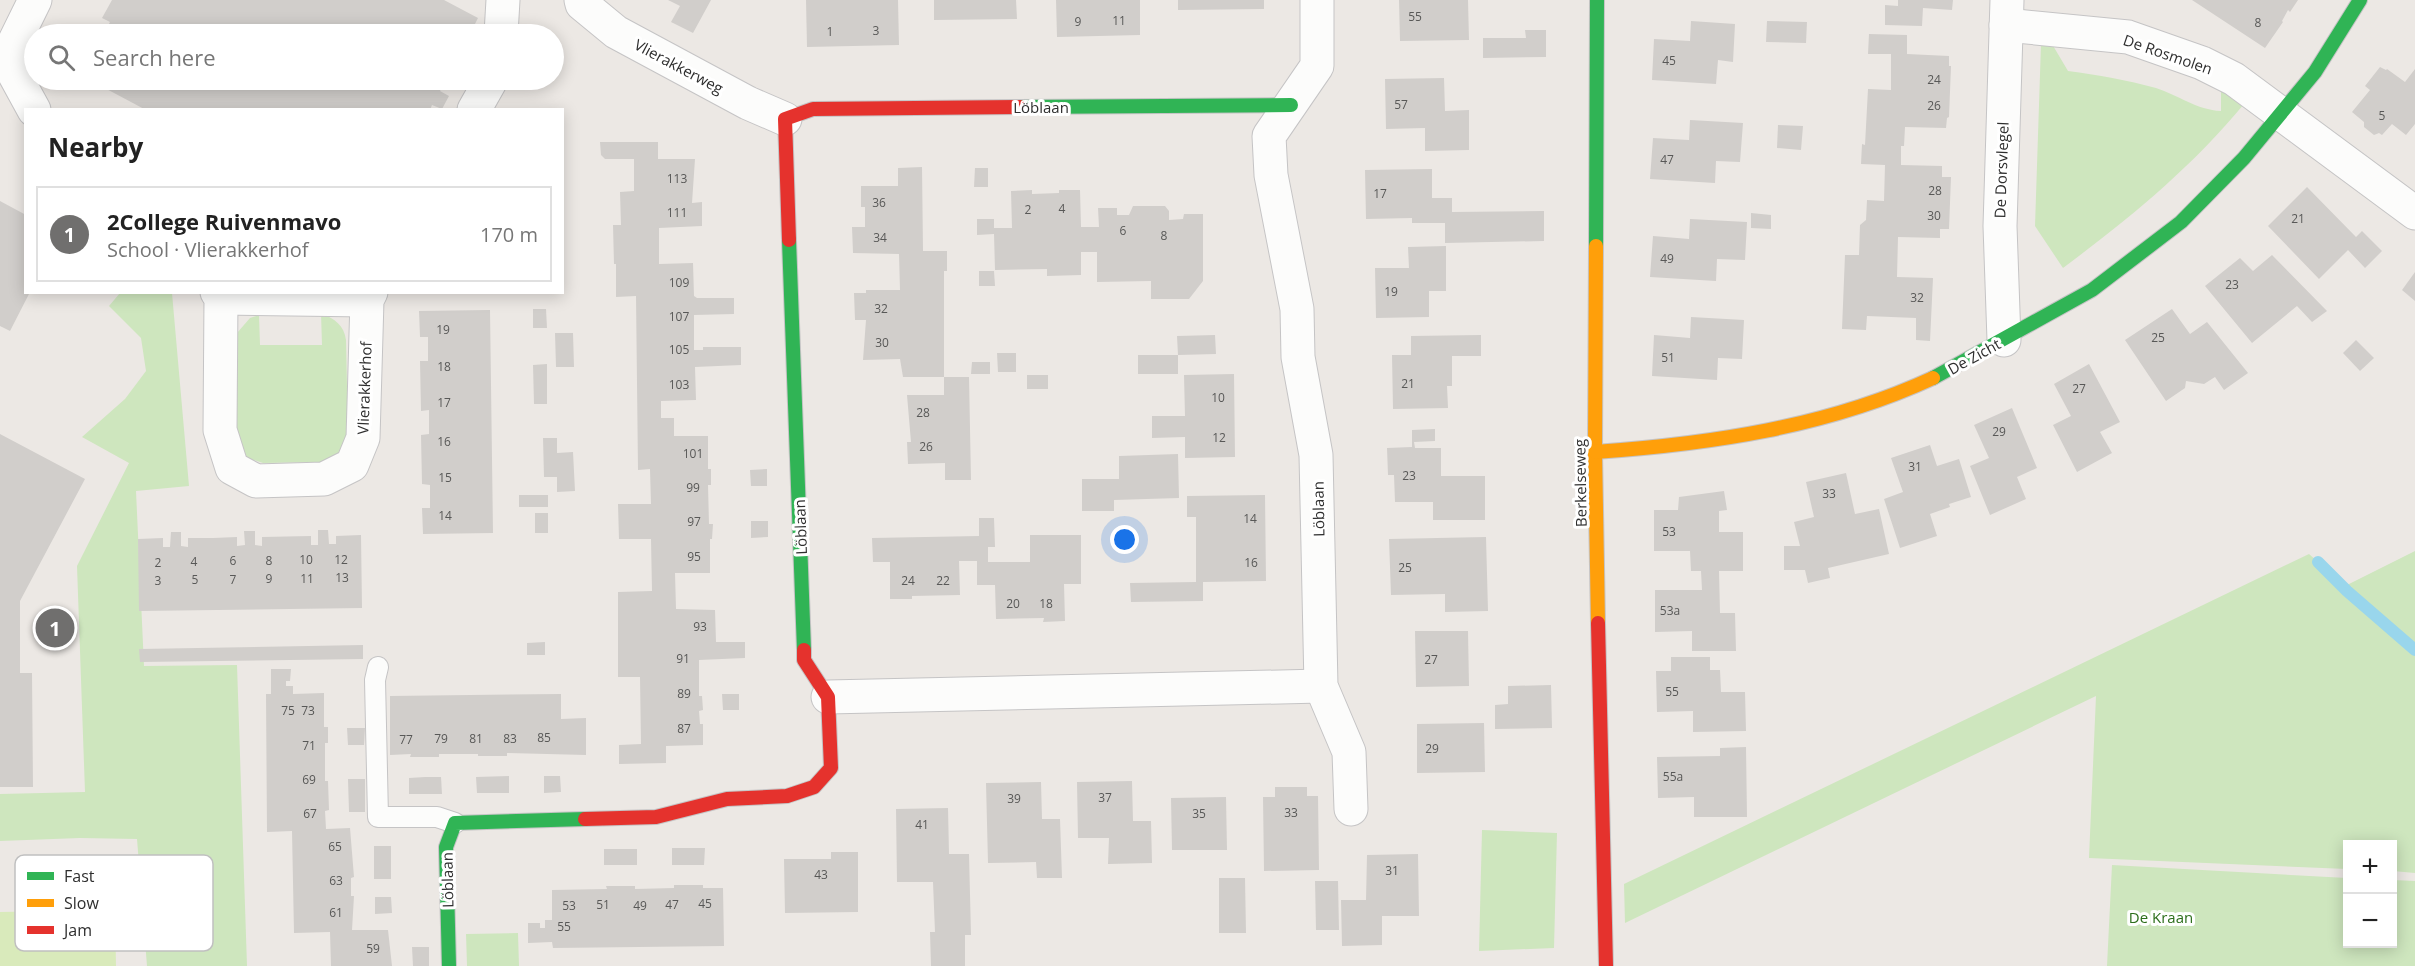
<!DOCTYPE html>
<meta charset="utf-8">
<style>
:root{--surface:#fff;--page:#f2f2f2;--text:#222;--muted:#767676;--line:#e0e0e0;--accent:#706f6e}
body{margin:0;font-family:"Open Sans",sans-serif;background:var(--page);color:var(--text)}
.controls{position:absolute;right:18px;bottom:18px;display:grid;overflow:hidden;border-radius:0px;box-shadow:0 3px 15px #0003}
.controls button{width:54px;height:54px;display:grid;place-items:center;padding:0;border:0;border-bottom:2px solid var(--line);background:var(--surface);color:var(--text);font:30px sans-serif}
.you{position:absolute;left:1125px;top:540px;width:21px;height:21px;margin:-15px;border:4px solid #fff;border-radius:50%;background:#1a73e8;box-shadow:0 0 0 9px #1a73e833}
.badge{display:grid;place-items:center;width:39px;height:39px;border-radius:50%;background:var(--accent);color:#fff;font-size:20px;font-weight:700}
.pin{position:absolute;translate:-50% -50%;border:3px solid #fff;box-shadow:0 2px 6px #0006}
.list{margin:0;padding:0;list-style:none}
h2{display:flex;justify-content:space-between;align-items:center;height:78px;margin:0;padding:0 24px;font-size:26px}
h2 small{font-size:20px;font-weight:400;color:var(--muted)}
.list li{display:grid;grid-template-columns:39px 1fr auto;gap:18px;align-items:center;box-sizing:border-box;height:96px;margin:0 12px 12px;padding:0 12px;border:2px solid var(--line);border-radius:0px}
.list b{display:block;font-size:22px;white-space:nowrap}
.list p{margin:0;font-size:20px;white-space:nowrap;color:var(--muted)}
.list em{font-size:20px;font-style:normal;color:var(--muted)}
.icon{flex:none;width:33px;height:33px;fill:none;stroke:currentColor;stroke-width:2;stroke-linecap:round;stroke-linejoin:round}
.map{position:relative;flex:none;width:2415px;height:966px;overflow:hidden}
.search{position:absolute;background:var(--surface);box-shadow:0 3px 15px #0003;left:24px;top:24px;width:540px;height:66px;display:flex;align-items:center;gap:15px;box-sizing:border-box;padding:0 21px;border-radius:33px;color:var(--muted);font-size:22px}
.panel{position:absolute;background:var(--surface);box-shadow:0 3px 15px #0003;left:24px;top:108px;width:540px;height:186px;border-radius:0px}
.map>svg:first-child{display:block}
</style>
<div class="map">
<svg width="2415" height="966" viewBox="0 0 2415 966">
<rect width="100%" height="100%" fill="#ece8e4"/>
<g fill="#cee6be">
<path d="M 2041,44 L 2052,44 L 2068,71 C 2098,75 2127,80 2156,88 C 2178,95 2197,110 2221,111 L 2221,92 L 2227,91 L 2244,104 C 2190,169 2131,217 2063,268 L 2035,226 Z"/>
<polygon points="120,293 172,293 189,486 136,491 144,666 237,665 247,966 147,966 137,839 80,838 0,841 0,794 85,792 77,566 129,463 82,437 125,399 146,371 141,338 109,306"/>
<path d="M 321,313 C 335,319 344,325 346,340 L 348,433 L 338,454 L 321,462 L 263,463 L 245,457 L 236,438 L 237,333 L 250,318 L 259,315 L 260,345 L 322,345 Z"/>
<polygon points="2415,551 2415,873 2393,871 2392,844 2348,844 2347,869 2089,858 2096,696 1625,923 1624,884 2309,554 2345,586"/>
<polygon points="1482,830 1557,833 1554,948 1479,951"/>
<polygon points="2112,865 2347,878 2348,944 2392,944 2393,880 2415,881 2415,966 2107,966"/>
<polygon points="518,933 519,966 467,966 466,934"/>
</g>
<polygon fill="#d9eabb" points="115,910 116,966 0,966 0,912"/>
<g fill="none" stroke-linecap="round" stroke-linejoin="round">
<polyline stroke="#99d6ec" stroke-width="12" points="2318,562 2347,591 2415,650"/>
</g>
<g fill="#d1cecb">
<polygon points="112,0 444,0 478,18 470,34 104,34 110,22 102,18"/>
<polygon points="668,0 711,0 693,33 671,22 680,6"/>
<polygon points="806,0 898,0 899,45 807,47"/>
<polygon points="934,0 1016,0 1017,19 934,20"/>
<polygon points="1056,0 1140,0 1140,35 1057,37"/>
<polygon points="1178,0 1264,0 1264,9 1178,10"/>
<polygon points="1399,0 1468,0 1469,40 1400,41"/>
<polygon points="1898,0 1953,0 1952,10 1923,8 1922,26 1885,25 1885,5 1898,6"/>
<polygon points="2192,0 2298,0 2290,12 2288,10 2282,21 2283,22 2265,48"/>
<polygon points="1691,21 1735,24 1733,62 1718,60 1716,84 1652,80 1654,39 1690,41"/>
<polygon points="1767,21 1807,22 1806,43 1766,42"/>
<polygon points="1525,30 1546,30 1546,57 1483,58 1483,38 1526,38"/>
<polygon points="1869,34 1907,35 1907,54 1949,56 1949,66 1951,66 1949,117 1947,118 1946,128 1905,127 1904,146 1901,146 1901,165 1942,166 1942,177 1951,177 1949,229 1940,229 1940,238 1898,237 1897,277 1933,278 1930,341 1916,340 1916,318 1867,316 1866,330 1842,329 1845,255 1859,255 1860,225 1866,220 1867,200 1884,201 1885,165 1861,164 1862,144 1865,145 1868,89 1891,90 1891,54 1868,54"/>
<polygon points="2380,67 2386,70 2387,69 2405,82 2415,69 2415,124 2406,135 2392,124 2382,135 2379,133 2374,135 2364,127 2364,122 2352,112 2370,90 2365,86"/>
<polygon points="1444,78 1445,111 1469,110 1469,150 1425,151 1425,128 1386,129 1385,79"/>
<polygon points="102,80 446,80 440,91 449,96 442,109 432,105 430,110 146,110 99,85"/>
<polygon points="1690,120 1743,123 1740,162 1716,161 1715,183 1650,179 1653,138 1689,140"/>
<polygon points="1778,125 1803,126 1801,150 1777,148"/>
<polygon points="600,142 658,142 658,159 695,159 692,203 702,202 702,226 659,228 659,264 693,263 694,296 697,298 734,298 734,314 694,315 694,350 703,350 703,347 741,347 741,365 695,367 696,400 661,401 661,418 674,418 674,436 708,436 708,469 711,469 711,485 708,485 709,524 713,524 712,539 710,539 710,573 675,573 676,609 715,610 716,642 745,642 745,658 699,660 699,696 702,696 703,710 699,711 700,724 703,724 703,745 666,746 666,763 619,764 619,745 641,744 640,677 618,677 618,592 652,591 651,539 619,539 618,504 651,504 650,469 638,470 636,296 616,297 616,264 614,264 613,225 621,225 620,192 634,191 634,159 605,159 601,155"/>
<polygon points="922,167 923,251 947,251 947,271 944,271 944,377 903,377 900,359 863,360 866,320 855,320 854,293 866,293 866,290 900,290 899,254 853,253 852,227 865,227 865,207 861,207 861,186 898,186 898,168"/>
<polygon points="975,168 988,168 988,187 974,187"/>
<polygon points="1432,169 1432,198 1452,198 1452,212 1544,211 1544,241 1445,243 1445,223 1412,223 1412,218 1366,219 1365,170"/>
<polygon points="2307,187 2356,237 2362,231 2382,251 2365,268 2348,250 2319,279 2268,226"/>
<polygon points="1032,190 1032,194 1059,193 1059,190 1080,190 1081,227 1099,227 1098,208 1117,208 1117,215 1129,215 1133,206 1165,206 1169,211 1169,220 1183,219 1184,214 1203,214 1203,281 1189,299 1151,299 1151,281 1097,282 1097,252 1081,252 1081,275 1047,276 1047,269 995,270 994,234 977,235 977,219 994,219 994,228 1012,228 1011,191"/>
<polygon points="0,201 26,215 26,292 30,292 10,331 0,326"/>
<polygon points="1751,213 1771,215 1771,229 1751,228"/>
<polygon points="1690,219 1747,222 1745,260 1717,259 1716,281 1650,277 1653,236 1689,239"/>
<polygon points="1446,246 1446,291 1429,291 1429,317 1376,318 1375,268 1409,268 1408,247"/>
<polygon points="2272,255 2327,311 2312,322 2297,306 2252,343 2205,286 2240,258 2253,271"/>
<polygon points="979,271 994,271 995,286 979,286"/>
<polygon points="2415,272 2415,301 2402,290"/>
<polygon points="533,309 546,309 547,328 533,328"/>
<polygon points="2172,309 2190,334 2207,322 2248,373 2224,390 2215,377 2204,384 2186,381 2185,388 2166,401 2125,340"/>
<polygon points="490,310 493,533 423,534 422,508 430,508 430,485 422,484 421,435 429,434 429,410 421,411 420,361 428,361 428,337 420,337 419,311"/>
<polygon points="1691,317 1744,320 1742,359 1718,358 1717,380 1652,376 1654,335 1690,338"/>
<polygon points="555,333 573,333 574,367 556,367"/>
<polygon points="1215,335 1216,354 1178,355 1178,374 1138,374 1138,355 1178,355 1177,336"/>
<polygon points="1481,335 1481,356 1452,356 1452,386 1447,386 1448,408 1393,409 1392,355 1411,355 1411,336"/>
<polygon points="2356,340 2374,358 2360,371 2343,353"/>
<polygon points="997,353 1016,353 1016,372 998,372"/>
<polygon points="972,362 990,362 990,374 971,374"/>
<polygon points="547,364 547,404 534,404 533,365"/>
<polygon points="2089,364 2120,422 2100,432 2112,453 2077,472 2053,425 2071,416 2054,384"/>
<polygon points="1234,374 1235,457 1185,458 1185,437 1152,438 1152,416 1185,416 1184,375"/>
<rect x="1027" y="375" width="21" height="14"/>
<polygon points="944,377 969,377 971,480 945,480 945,463 908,464 907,442 911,442 907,395 944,395"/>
<polygon points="2012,408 2037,468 2017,477 2026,499 1990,515 1970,466 1989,458 1974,425"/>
<polygon points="1435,429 1435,441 1414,442 1415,448 1441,448 1441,476 1485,476 1485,520 1433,520 1433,502 1395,502 1394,475 1388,475 1387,448 1412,447 1412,430"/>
<polygon points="0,434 85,479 20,601 20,673 32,673 33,787 0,787"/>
<polygon points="543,438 557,438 557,453 573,452 575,491 557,492 557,477 544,477"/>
<polygon points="1930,445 1937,466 1959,459 1971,497 1949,504 1950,507 1930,514 1937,536 1900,548 1884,499 1903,492 1891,458"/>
<polygon points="1178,454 1179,498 1114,500 1114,511 1082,511 1082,479 1119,479 1119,456"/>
<polygon points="767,469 767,486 751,486 750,470"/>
<polygon points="1846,473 1855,514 1879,509 1889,554 1828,568 1830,578 1808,583 1805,570 1784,570 1784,546 1800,546 1794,522 1814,517 1806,482"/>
<polygon points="1724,491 1727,510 1719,511 1719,532 1743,532 1743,571 1719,571 1720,613 1735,613 1736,651 1692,651 1692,631 1655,632 1655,590 1702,590 1701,571 1691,571 1690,551 1654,551 1654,510 1678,510 1679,497"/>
<rect x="519" y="495" width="29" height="12"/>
<polygon points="1265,495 1266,581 1203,582 1203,601 1131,602 1130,583 1196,582 1196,517 1187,517 1187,496"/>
<rect x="535" y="513" width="13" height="20"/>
<polygon points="979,518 994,518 995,547 988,547 988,562 1030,562 1030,535 1081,535 1081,584 1064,584 1065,621 1043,622 1044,618 996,619 995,585 977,585 977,561 959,561 960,595 912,596 912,599 890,599 890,562 873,562 872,538 979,536"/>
<polygon points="751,521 768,521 768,537 751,538"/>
<polygon points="318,530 328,530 329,544 336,544 336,536 361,535 362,608 139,611 138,539 163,538 163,547 170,547 171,532 181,532 181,546 188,547 188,538 213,538 237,537 237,546 245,545 244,531 255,531 255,545 262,546 262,537 311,536 311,545 318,545"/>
<polygon points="1486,537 1488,611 1445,612 1445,594 1391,595 1389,539"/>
<polygon points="1415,631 1468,631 1469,686 1416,687"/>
<polygon points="545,642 545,655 527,655 527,643"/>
<polygon points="363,645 363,659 140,662 139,649"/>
<polygon points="1671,657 1710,657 1710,670 1720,670 1721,692 1745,692 1746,731 1693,732 1693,711 1657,712 1656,671 1671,671"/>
<polygon points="271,669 291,669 290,681 286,681 286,686 293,686 293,694 324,693 324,727 328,727 328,743 325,743 325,781 328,781 329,810 325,811 326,829 350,828 354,877 351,878 351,896 354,896 352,930 388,930 392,966 331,966 330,932 294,933 292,831 267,832 266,694 271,694"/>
<polygon points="1551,685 1552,728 1495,729 1495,705 1508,704 1508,686"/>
<polygon points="561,694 561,719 586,718 586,755 507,753 507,756 478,756 478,754 439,754 439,757 410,757 411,754 390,755 390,696"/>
<polygon points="722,694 739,694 739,710 723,710"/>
<polygon points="1484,723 1485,772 1417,773 1417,724"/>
<polygon points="347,728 365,728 364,745 348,745"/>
<polygon points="1746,747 1747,817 1694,817 1694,797 1658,798 1657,757 1720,756 1720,748"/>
<polygon points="509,776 509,793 477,793 476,777"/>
<polygon points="544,776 560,776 561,792 544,793"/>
<polygon points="425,777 441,777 442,794 409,794 409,778"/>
<polygon points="348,779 365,779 365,812 349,812"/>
<polygon points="1132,781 1133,821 1151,821 1152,863 1108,864 1109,838 1078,838 1077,782"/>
<polygon points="1041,782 1042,819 1060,819 1062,878 1037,878 1036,862 988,863 986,783"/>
<polygon points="1275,787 1307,787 1307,796 1318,796 1319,870 1264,871 1263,797 1275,797"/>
<polygon points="1226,797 1227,850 1172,850 1171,798"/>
<polygon points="948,808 949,854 969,854 971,935 965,935 965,966 931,966 930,932 935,932 933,882 897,882 896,809"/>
<rect x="374" y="846" width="17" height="33"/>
<polygon points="672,848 705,848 704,865 672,865"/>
<rect x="604" y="849" width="33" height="16"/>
<polygon points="831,852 858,852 858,912 785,913 784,859 831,859"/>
<polygon points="1418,854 1419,916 1382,916 1382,945 1342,946 1341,900 1366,900 1367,855"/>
<polygon points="1219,878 1245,878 1246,933 1219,933"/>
<polygon points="1315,881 1338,881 1339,930 1316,930"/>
<polygon points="674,885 703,885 703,888 723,888 724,946 553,948 552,942 528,943 528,923 540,923 540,928 545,928 545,920 552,920 552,890 607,889 606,886 635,886 635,889 674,888"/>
<polygon points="375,897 391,897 392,913 375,914"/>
<polygon points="412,947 429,947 429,966 413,966"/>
</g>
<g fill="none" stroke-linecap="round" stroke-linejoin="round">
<defs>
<polyline id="lane" points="378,667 375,680 378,817 437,817 455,823"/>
<g id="street">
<polyline points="581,0 582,4 616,32 748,103 785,119"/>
<polyline points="1317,0 1317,66 1269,136 1271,175 1297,309 1298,357 1316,455 1321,686 1349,752 1351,809"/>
<polyline points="2006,25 2128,37 2202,63 2234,79 2415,213"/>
<polyline points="501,34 503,0"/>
<polyline points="34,110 6,59 35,0"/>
<polyline points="474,110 491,80"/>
<polyline points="217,292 221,298 220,430 232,468 256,481 324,479 352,465 363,438 367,300 371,292"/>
<polyline points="221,298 367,300"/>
<polyline points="2004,340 2000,226 2007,0"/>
<polyline points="828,697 1321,686"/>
</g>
<g id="fast">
<polyline points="1020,107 1291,105"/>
<polyline points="789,240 804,650"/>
<polyline points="1596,246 1597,0"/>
<polyline points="1933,378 2092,290 2181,222 2244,158 2315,72 2360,0"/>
<polyline points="449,966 446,847 455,823 585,819"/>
</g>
<g id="slow">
<polyline points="1596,246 1595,452 1598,623"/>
<path d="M 1595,452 C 1710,444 1827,427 1933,378"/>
</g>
<g id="jam">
<polyline points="789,240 785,119 813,109 1020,107"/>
<polyline points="1598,623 1606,966"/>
<polyline points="585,819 656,817 727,799 787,796 814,787 831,768 828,697 804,660 804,650"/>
</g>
</defs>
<use href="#lane" stroke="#c5c4c5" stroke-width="22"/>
<use href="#street" stroke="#c5c4c5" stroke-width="35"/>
<use href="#fast" stroke="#c5c4c5" stroke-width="16"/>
<use href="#slow" stroke="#c5c4c5" stroke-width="16"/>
<use href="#jam" stroke="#c5c4c5" stroke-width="16"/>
<use href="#lane" stroke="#fcfcfb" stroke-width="20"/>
<use href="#street" stroke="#fcfcfb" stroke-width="33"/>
<use href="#fast" stroke="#30b455" stroke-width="14"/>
<use href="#slow" stroke="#ff9f0a" stroke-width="14"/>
<use href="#jam" stroke="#e5322d" stroke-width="14"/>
</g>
<g text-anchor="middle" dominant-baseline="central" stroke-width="6" stroke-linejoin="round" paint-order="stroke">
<g font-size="12" fill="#585857">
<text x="1415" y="16">55</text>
<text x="1119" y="20">11</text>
<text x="1078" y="21">9</text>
<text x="2258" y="22">8</text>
<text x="876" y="30">3</text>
<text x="830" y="31">1</text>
<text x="1669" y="60">45</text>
<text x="1934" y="79">24</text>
<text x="1401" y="104">57</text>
<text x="1934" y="105">26</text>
<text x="2382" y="115">5</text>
<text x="1667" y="159">47</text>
<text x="677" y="178">113</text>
<text x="1935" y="190">28</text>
<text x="1380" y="193">17</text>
<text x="879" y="202">36</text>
<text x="1062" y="208">4</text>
<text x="1028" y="209">2</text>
<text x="677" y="212">111</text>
<text x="1934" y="215">30</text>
<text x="2298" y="218">21</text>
<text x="1123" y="230">6</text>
<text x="1164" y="235">8</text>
<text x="880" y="237">34</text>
<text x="1667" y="258">49</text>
<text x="679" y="282">109</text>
<text x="2232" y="284">23</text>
<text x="1391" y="291">19</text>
<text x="1917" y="297">32</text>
<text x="881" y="308">32</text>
<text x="679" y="316">107</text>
<text x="443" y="329">19</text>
<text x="2158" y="337">25</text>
<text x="882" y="342">30</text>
<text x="679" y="349">105</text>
<text x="1668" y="357">51</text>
<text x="444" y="366">18</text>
<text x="1408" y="383">21</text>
<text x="679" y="384">103</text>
<text x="2079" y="388">27</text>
<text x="1218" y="397">10</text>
<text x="444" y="402">17</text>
<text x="923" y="412">28</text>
<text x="1999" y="431">29</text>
<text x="1219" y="437">12</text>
<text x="444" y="441">16</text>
<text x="926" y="446">26</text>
<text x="693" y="453">101</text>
<text x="1915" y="466">31</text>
<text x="1409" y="475">23</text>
<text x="445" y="477">15</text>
<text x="693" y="487">99</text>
<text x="1829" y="493">33</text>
<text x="445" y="515">14</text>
<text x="1250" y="518">14</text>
<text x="694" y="521">97</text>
<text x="1669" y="531">53</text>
<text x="694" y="556">95</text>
<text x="306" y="559">10</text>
<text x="341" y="559">12</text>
<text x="233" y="560">6</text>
<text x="269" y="560">8</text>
<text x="194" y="561">4</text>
<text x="158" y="562">2</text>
<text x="1251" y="562">16</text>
<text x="1405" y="567">25</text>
<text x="342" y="577">13</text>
<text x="269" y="578">9</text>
<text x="307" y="578">11</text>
<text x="195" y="579">5</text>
<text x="233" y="579">7</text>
<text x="158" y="580">3</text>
<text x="908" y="580">24</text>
<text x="943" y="580">22</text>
<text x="1013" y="603">20</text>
<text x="1046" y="603">18</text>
<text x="1670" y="610">53a</text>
<text x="700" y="626">93</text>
<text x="683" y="658">91</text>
<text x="1431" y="659">27</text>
<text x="1672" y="691">55</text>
<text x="684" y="693">89</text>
<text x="288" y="710">75</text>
<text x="308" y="710">73</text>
<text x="684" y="728">87</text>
<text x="544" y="737">85</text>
<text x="441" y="738">79</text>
<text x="476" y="738">81</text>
<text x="510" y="738">83</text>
<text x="406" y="739">77</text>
<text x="309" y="745">71</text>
<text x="1432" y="748">29</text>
<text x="1673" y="776">55a</text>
<text x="309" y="779">69</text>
<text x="1105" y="797">37</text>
<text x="1014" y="798">39</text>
<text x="1291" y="812">33</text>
<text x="310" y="813">67</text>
<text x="1199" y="813">35</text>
<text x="922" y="824">41</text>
<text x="335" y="846">65</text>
<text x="1392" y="870">31</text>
<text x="821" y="874">43</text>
<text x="336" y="880">63</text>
<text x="705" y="903">45</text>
<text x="603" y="904">51</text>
<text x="672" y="904">47</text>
<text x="569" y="905">53</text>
<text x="640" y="905">49</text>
<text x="336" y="912">61</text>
<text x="564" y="926">55</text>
<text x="373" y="948">59</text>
</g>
<g font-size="15" fill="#2e2e2e" stroke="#fff">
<text transform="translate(2168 54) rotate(19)">De Rosmolen</text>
<text transform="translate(679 66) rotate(28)">Vlierakkerweg</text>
<text x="1041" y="107">Löblaan</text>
<text transform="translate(2001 170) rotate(-88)">De Dorsvlegel</text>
<text transform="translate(1974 356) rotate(-29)">De Zicht</text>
<text transform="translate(364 388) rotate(-88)">Vlierakkerhof</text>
<text transform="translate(1580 483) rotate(-91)">Berkelseweg</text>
<text transform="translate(1318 509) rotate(-91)">Löblaan</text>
<text transform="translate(800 527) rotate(-92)">Löblaan</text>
<text transform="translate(447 880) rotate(-91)">Löblaan</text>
</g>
<g font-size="15" fill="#2c6e1b" stroke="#fff">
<text x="2161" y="917">De Kraan</text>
</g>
</g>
<rect x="15" y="855" width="198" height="96" rx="9" fill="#fff" stroke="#c0c0c0" stroke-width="1.5"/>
<rect x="27" y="872" width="27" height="8" fill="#30b455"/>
<rect x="27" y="899" width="27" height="8" fill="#ff9f0a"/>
<rect x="27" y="926" width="27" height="8" fill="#e5322d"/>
<g font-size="16" fill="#2e2e2e">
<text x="64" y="882">Fast</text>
<text x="64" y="909">Slow</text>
<text x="64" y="936">Jam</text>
</g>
</svg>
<div class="controls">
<button>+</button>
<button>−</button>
</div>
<div class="you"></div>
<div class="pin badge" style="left:55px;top:628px">1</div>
<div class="search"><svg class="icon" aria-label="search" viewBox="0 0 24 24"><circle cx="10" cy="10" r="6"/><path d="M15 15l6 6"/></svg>Search here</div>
<section class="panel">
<h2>Nearby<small></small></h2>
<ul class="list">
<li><span class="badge">1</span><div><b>2College Ruivenmavo</b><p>School · Vlierakkerhof</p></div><em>170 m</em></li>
</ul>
</section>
</div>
